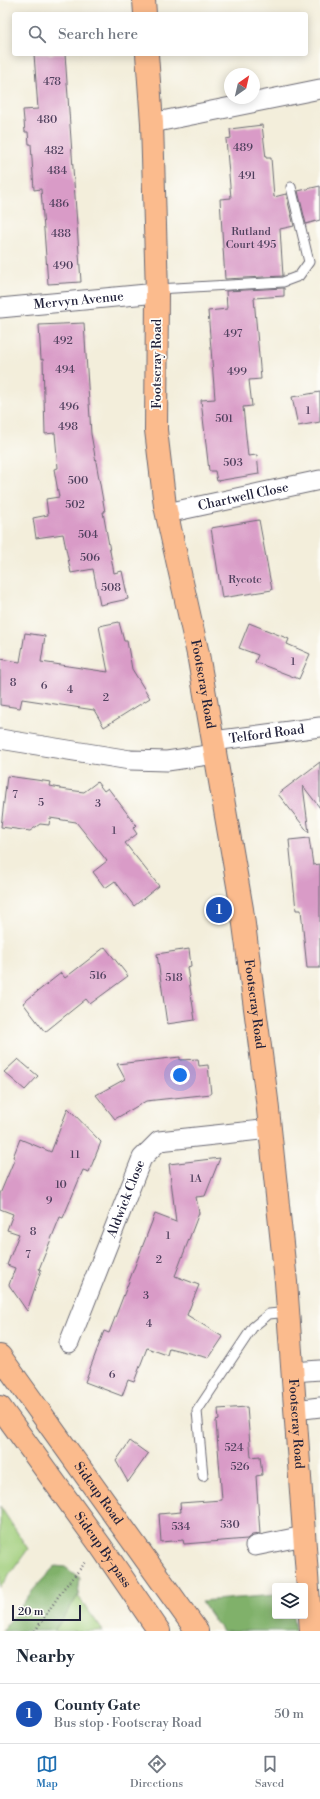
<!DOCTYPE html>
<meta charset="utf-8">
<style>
:root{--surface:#fff;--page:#f2f2f3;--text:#1f2937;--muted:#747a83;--line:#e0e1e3;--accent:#1f6fb2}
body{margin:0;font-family:"Libre Bodoni",serif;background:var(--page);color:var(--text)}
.controls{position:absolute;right:12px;bottom:12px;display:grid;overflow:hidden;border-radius:4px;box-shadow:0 2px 10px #0003}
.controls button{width:36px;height:36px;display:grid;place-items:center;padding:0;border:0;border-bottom:1px solid var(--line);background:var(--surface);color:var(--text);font:20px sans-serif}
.compass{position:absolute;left:224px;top:68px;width:36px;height:36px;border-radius:50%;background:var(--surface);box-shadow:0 2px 10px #0003;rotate:34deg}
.scale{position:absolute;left:12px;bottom:10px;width:69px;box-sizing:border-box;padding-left:4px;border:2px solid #22223b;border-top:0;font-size:11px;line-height:14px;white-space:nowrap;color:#22223b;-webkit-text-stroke:3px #fdfcf7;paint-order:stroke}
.you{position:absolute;left:180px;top:1075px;width:14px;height:14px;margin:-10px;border:3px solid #fff;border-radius:50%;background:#1a73e8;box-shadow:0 0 0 6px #1a73e833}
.badge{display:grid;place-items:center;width:26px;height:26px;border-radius:50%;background:var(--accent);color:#fff;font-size:13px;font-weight:700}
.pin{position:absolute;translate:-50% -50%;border:2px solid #fff;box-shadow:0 1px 4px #0006}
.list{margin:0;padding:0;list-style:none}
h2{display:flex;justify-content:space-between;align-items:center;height:52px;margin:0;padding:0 16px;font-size:17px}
h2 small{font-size:13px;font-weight:400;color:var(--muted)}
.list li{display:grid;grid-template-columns:26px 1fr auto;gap:12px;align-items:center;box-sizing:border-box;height:60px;padding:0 16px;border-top:1px solid var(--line)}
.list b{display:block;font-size:15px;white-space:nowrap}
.list p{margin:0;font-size:13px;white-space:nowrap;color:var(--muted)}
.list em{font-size:13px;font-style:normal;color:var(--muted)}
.icon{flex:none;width:22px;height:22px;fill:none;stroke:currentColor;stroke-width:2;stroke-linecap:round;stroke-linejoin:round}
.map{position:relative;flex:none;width:320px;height:1631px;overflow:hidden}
.search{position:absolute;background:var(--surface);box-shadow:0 2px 10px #0003;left:12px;right:12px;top:12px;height:44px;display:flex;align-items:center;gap:10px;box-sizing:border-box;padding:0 14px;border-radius:4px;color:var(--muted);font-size:15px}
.sheet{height:112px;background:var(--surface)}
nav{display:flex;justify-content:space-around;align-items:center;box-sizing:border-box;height:56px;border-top:1px solid var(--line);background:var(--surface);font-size:11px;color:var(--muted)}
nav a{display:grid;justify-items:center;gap:2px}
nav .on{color:var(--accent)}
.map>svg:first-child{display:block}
</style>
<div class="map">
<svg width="320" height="1631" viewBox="0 0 320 1631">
<rect width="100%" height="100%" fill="#fdfcf7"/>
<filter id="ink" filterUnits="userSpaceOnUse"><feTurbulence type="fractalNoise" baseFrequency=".025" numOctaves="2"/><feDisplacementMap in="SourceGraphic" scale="8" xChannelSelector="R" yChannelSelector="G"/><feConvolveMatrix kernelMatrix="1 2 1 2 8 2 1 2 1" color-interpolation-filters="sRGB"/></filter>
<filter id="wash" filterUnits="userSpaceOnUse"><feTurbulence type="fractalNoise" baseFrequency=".012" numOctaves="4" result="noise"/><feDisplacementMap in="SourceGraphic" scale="16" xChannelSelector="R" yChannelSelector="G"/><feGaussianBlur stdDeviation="0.9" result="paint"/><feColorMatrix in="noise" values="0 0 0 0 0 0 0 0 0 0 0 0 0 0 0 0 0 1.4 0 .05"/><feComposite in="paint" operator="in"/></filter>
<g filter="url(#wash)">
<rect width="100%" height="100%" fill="#f3eedb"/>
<g fill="#a0ce7b" stroke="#61785b">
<polygon points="0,1506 28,1549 0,1588"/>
<polygon points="78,1596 103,1631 54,1631"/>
</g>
<g fill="#80b16b" stroke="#516a53">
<polygon points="55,1566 65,1567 80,1578 78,1596 54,1631 2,1631 33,1590"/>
<polygon points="275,1595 275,1616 293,1616 295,1631 222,1631 201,1601"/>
</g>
<g id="blocks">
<g fill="#d99bc7">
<polygon points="34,54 65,54 81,282 48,284 41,189 34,190 31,144 29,144 28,132 25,132 23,110 38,109"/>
<polygon points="262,125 266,158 271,158 274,197 286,194 294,226 280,229 283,276 225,279 220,199 231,198 226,139 231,138 230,129"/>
<polygon points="320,186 320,220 306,224 298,191"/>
<polygon points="284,288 284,296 254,298 261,379 249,380 252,406 243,407 248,456 257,455 259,474 217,481 215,471 209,471 201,400 215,399 208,311 227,309 226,291"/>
<polygon points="84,323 91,434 105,512 103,512 114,573 122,571 128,599 100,605 93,569 71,573 63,534 36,538 33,518 48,515 46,499 59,497 54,469 58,468 55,433 45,434 43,359 41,360 39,325"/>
<polygon points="320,392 320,422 298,426 292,397"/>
<polygon points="259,520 272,590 222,598 211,528"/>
<polygon points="119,622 124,641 127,641 132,669 150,698 104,727 94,710 22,699 20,708 0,705 0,659 20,662 25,633 45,636 41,662 108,672 99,626"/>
<polygon points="249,623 289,639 287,644 310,654 299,679 255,662 258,655 239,648"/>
<polygon points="320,762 320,808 303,786 309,833 278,794"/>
<polygon points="7,776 51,782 50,786 60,788 60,789 84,792 97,782 104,791 108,788 136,825 133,828 137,834 125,843 159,886 134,906 115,881 105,888 93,872 107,861 76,822 50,818 49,825 40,824 30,831 1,827"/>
<polygon points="309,838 313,865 320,864 320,968 307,968 301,910 296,910 289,840"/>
<polygon points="105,947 128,976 90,1004 86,999 45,1032 23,1003 61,973 65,978"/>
<polygon points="189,949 191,966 187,967 195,1020 167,1024 157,954"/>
<polygon points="180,1057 180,1060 198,1059 199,1066 208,1065 211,1094 146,1101 115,1119 96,1095 125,1079 117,1064"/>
<polygon points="18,1059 38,1076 25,1090 4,1072"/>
<polygon points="68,1108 101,1142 89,1172 83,1170 63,1218 60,1217 39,1269 41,1270 27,1311 9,1285 15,1268 7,1265 19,1234 7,1230 13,1214 0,1209 0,1194 15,1158 13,1157 20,1139 51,1152"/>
<polygon points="220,1158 205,1196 196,1197 199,1213 175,1276 199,1285 187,1315 223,1337 209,1358 169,1348 167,1355 147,1348 134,1382 128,1380 122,1396 85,1382 104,1331 109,1333 155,1214 176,1222 169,1164"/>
<polygon points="247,1407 251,1457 260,1456 262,1475 256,1476 260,1534 252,1535 247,1539 184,1544 183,1540 161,1542 159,1514 181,1512 180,1503 222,1500 216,1421 219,1420 218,1409"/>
<polygon points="130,1441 148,1454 128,1482 116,1461"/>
</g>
</g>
</g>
<g filter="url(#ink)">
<use href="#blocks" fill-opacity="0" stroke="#6b6973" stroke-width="1"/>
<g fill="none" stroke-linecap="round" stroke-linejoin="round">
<defs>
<g id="service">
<polyline points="157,289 283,282 299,276 309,262 291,187"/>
<polyline points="203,1476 197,1411 253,1327 269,1314 288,1312"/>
</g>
<g id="minor">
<polyline points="152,123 320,89"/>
<path id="s1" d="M 0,308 L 157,293"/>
<path id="s2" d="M 167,513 L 320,480"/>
<polyline points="0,739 130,760 167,761 215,754"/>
<path id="s3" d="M 213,741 L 320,727"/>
<path id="s4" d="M 69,1343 L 142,1158 L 159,1141 L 270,1129"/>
<polyline points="293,1372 320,1370"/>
<polyline points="295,1410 320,1407"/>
<polyline points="255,1546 304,1536"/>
</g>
<g id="primary">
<polyline points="144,0 145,14"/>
<path id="s5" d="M 147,54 L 152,123 L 157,293 L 156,430 L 165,506 L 198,654 L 242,909 L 267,1100 L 286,1282 L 311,1631"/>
</g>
<g id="trunk">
<path id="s6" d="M 0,1356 L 197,1631"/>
<path id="s7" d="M 0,1407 L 100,1545 L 159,1631"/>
</g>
</defs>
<use href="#service" stroke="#6b6973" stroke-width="11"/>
<use href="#minor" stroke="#6b6973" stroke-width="21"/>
<use href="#primary" stroke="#6b6973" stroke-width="24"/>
<use href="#trunk" stroke="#6b6973" stroke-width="24"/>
<polyline stroke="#6b6973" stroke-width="2.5" stroke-dasharray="1 3" stroke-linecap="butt" points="35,1631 64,1588 86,1562"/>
<use href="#service" stroke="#fff" stroke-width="9"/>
<use href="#minor" stroke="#fff" stroke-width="19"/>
<use href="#primary" stroke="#fbbb8d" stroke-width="22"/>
<use href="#trunk" stroke="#fbbb8d" stroke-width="22"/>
</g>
</g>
<g text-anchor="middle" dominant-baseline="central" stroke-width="3.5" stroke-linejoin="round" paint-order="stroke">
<g font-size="11" fill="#50405e">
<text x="52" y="82">478</text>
<text x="47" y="120">480</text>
<text x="243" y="148">489</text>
<text x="54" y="151">482</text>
<text x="57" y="171">484</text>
<text x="247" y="176">491</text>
<text x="59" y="204">486</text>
<text x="251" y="232">Rutland<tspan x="251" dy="13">Court 495</tspan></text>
<text x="61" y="234">488</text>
<text x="63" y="266">490</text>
<text x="233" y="334">497</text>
<text x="63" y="341">492</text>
<text x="65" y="370">494</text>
<text x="237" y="372">499</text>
<text x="69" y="407">496</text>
<text x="308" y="411">1</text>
<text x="224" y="419">501</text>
<text x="68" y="427">498</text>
<text x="233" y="463">503</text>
<text x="78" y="481">500</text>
<text x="75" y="505">502</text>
<text x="88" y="535">504</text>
<text x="90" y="558">506</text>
<text x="245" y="580">Rycote</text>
<text x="111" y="588">508</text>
<text x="293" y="662">1</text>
<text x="13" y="683">8</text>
<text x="44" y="686">6</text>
<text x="70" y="690">4</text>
<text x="106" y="698">2</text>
<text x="15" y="795">7</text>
<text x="41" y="803">5</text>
<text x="98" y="804">3</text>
<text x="114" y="831">1</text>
<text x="98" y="976">516</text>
<text x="174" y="978">518</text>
<text x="75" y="1155">11</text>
<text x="196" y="1179">1A</text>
<text x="61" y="1185">10</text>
<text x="49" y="1201">9</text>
<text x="33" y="1232">8</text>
<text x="168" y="1236">1</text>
<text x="28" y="1255">7</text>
<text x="159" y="1260">2</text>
<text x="146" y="1296">3</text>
<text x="149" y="1324">4</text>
<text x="112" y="1375">6</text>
<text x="234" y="1448">524</text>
<text x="240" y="1467">526</text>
<text x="230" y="1525">530</text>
<text x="181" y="1527">534</text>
</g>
<g font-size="13" fill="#22223b" stroke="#fdfcf7">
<text stroke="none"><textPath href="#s1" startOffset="79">Mervyn Avenue</textPath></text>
<text transform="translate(157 364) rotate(-90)">Footscray Road</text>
<text stroke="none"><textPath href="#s2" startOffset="78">Chartwell Close</textPath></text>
<text stroke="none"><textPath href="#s5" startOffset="635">Footscray Road</textPath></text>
<text stroke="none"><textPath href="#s3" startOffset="54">Telford Road</textPath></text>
<text stroke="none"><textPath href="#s5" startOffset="959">Footscray Road</textPath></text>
<text stroke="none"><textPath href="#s4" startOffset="155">Aldwick Close</textPath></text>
<text stroke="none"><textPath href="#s5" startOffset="1381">Footscray Road</textPath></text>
<text stroke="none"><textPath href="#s6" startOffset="169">Sidcup Road</textPath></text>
<text stroke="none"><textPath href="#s7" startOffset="176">Sidcup By-pass</textPath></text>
</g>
</g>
</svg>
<div class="controls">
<button><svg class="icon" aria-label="layers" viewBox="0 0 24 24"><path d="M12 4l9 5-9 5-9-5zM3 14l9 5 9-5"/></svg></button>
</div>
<svg class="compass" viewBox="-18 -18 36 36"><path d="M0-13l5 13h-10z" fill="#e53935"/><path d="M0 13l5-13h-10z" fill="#747a83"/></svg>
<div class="scale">20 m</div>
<div class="you"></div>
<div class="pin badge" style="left:219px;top:910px;background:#1a4fb4">1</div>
<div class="search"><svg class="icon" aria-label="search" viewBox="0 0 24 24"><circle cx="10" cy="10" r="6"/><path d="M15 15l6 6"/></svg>Search here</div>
</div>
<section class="sheet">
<h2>Nearby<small></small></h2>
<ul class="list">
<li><span class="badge" style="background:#1a4fb4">1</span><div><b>County Gate</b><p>Bus stop · Footscray Road</p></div><em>50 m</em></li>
</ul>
</section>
<nav>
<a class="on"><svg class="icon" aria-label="map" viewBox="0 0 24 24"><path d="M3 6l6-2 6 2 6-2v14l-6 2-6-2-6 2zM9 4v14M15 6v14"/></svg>Map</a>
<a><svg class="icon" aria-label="directions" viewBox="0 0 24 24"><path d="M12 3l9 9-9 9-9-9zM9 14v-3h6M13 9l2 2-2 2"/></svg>Directions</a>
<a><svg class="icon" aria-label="saved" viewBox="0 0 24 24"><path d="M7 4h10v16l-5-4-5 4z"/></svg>Saved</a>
</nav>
